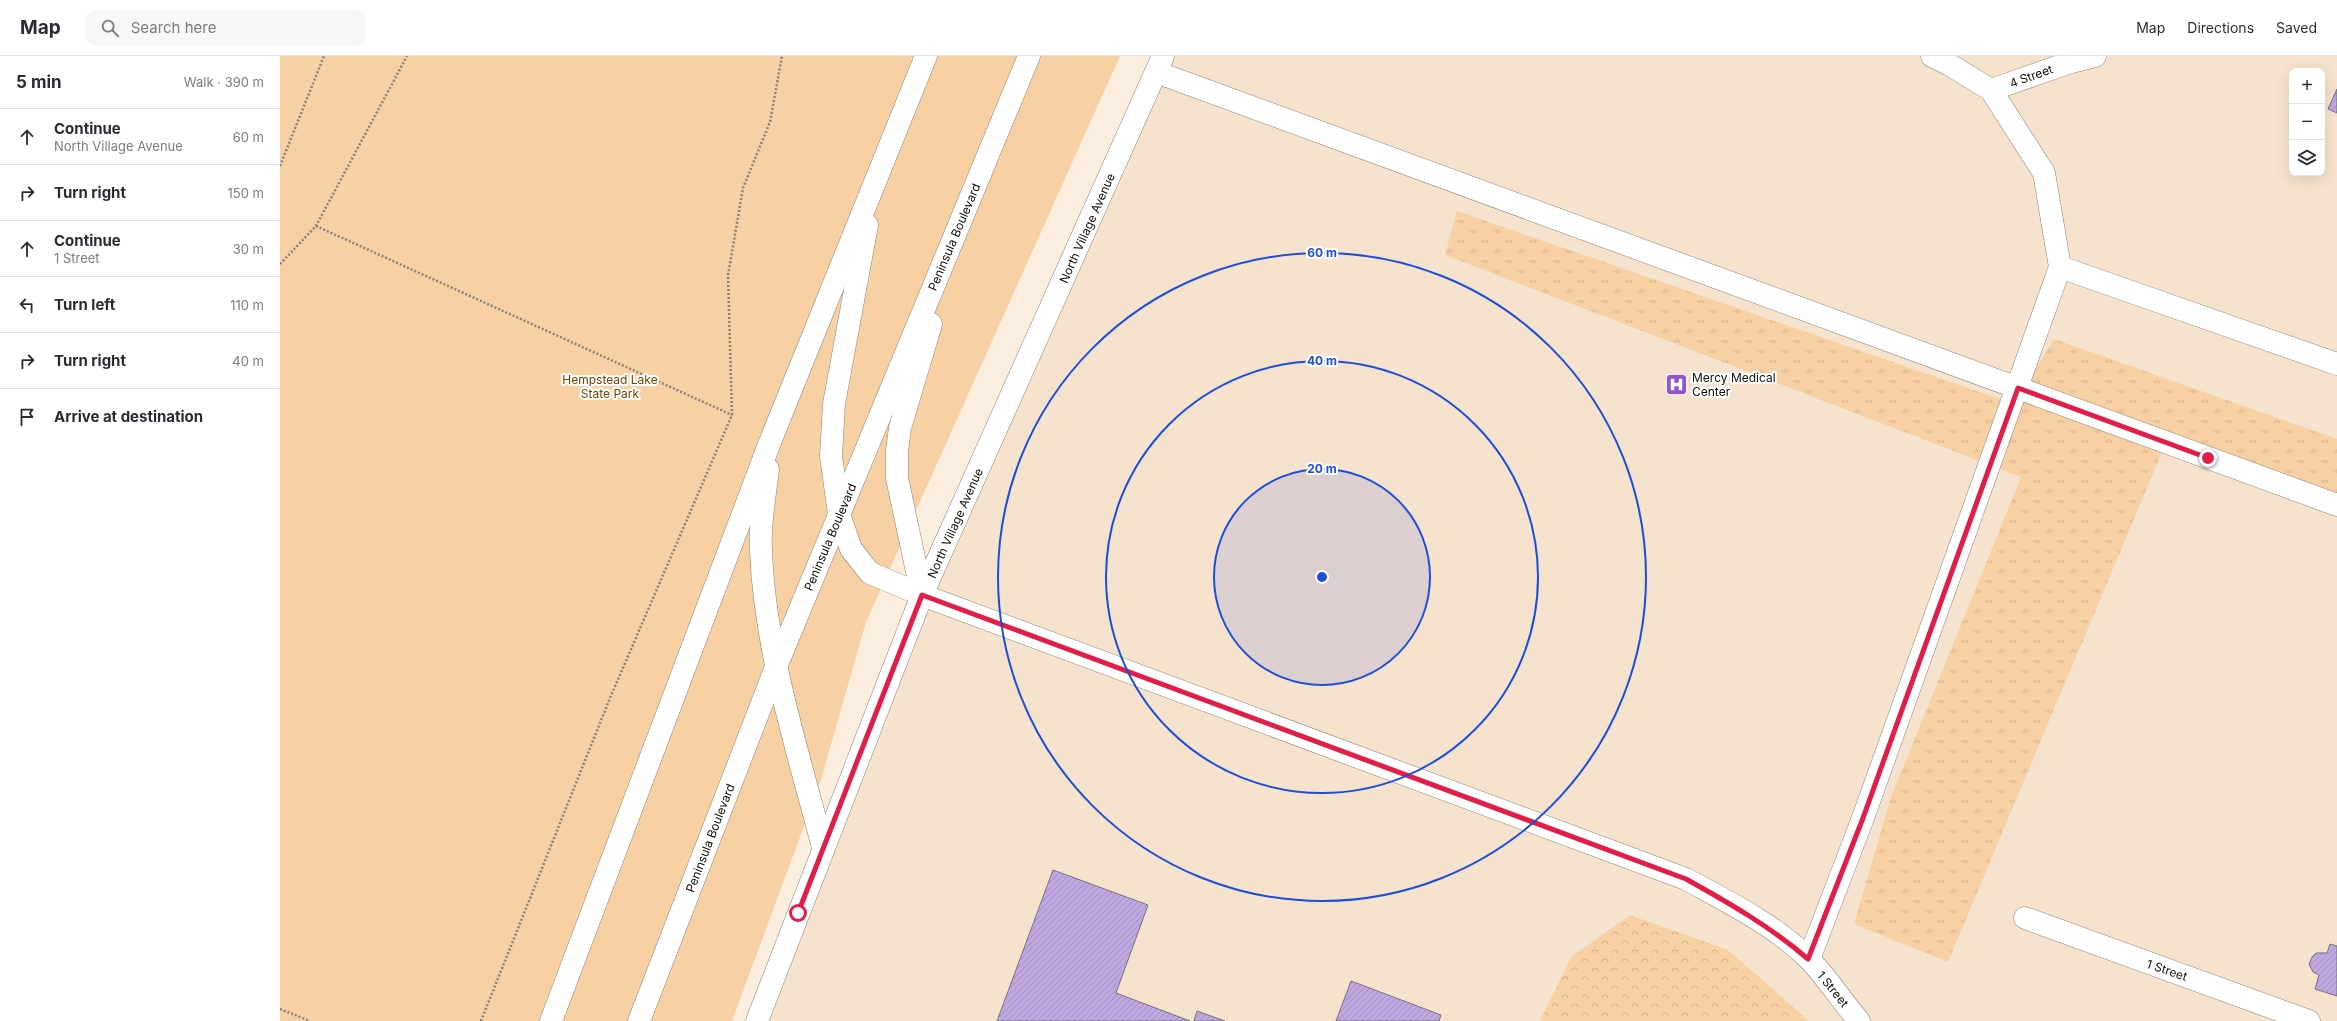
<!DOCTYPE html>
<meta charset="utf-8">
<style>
:root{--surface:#fff;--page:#f7f7f7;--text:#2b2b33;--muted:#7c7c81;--line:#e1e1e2}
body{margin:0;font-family:Inter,sans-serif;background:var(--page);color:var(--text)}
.controls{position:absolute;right:12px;top:12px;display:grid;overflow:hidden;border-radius:8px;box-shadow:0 4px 16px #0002}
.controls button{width:36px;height:36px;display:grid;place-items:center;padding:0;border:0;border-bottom:1px solid var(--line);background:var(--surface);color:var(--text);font:20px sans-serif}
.stop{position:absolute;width:12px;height:12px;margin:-9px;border:3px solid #e11d48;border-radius:50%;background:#fff}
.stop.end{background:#e11d48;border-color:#fff;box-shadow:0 1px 4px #0008}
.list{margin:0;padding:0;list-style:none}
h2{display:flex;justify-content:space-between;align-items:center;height:52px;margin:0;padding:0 16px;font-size:17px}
h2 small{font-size:13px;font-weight:400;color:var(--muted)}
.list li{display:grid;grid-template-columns:26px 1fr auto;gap:12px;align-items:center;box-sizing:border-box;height:56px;padding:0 16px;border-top:1px solid var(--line)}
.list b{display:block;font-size:15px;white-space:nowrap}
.list p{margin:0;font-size:13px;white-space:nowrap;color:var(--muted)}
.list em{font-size:13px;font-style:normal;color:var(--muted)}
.icon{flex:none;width:22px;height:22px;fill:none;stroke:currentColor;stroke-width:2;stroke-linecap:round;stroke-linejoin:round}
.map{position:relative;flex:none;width:2057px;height:965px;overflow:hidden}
header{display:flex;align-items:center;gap:24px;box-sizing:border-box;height:56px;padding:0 20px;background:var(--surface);border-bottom:1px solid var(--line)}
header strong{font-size:19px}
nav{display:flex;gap:22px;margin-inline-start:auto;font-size:14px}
.search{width:280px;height:36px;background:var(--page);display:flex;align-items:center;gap:10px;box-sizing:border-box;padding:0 14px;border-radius:12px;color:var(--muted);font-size:15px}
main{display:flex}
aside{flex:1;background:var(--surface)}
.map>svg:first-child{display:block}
</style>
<header>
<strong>Map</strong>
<div class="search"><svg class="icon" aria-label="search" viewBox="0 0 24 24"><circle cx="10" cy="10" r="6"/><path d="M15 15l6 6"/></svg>Search here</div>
<nav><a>Map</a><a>Directions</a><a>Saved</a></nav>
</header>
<main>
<aside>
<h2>5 min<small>Walk · 390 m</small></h2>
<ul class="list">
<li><svg class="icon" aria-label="ahead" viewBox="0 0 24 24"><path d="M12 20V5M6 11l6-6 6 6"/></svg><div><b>Continue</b><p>North Village Avenue</p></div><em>60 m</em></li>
<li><svg class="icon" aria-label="right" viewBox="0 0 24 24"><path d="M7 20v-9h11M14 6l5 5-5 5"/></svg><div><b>Turn right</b></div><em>150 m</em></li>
<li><svg class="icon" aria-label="ahead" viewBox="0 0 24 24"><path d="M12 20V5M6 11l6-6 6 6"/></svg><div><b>Continue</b><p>1 Street</p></div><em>30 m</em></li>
<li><svg class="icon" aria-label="left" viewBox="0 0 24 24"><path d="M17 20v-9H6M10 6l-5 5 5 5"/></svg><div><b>Turn left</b></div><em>110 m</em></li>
<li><svg class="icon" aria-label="right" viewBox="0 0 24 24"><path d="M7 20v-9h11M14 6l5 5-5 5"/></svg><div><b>Turn right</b></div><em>40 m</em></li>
<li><svg class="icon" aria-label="arrive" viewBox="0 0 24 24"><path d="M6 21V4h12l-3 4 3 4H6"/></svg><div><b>Arrive at destination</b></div></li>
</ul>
</aside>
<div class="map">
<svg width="2057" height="965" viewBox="0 0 2057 965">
<defs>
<pattern id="grass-tufts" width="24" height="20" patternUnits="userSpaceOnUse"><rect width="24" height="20" fill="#f7d1a3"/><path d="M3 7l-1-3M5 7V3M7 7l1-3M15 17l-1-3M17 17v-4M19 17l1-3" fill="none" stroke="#d3b28b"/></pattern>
<pattern id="forest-crowns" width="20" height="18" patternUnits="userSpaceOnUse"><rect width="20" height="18" fill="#f7d1a3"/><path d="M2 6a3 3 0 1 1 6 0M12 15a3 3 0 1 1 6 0" fill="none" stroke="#d3b28b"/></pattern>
<pattern id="building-hatch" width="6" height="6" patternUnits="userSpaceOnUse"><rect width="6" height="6" fill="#c1a7e0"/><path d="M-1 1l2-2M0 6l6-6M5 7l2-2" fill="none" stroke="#a58fbf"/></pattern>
</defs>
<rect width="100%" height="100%" fill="#fbeedf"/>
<path fill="#f5e3ce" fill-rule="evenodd" d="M 884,0 L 2057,0 L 2057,965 L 485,965 L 520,844 ZM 2012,15 L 2042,15 L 2042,117 L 2012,117 Z"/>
<polygon fill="url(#grass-tufts)" points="1177,155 1734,348 1774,283 2057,383 2057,447 1885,389 1668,906 1574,868 1611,741 1741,421 1165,199"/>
<polygon fill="url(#forest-crowns)" points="1350,859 1448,894 1529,965 1260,965 1291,901"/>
<polygon fill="#f7d1a3" points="0,0 840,0 586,566 540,727 452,965 0,965"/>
<g fill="url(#building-hatch)" stroke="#777180">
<polygon points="2057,33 2057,57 2048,53"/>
<polygon points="773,814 868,849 836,937 910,965 717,965"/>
<polygon points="2050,888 2057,890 2057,940 2035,933 2039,919 2033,916 2029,908 2032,901 2036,897 2047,897"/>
<polygon points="1071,925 1161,959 1159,965 1056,965"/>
<polygon points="917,955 945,965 914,965"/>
</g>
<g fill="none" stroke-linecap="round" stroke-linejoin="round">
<defs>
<g id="minor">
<polyline points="876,16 2057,449"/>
<polyline points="1711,34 1791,6 1815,0"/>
<polyline points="1780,211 2057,308"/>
<path d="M 642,539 L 1406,823 C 1448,846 1495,869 1529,903 C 1547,922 1562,945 1579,965"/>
<polyline points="1745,862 2029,965"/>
<polyline points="1529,903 1583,762 1780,211 1764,117 1711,34 1670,9 1652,0"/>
<polyline points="477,965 642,539 883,0"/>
</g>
<g id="major">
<polyline points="587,169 554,348 551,400 559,458 571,493 590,517 642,539"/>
<path d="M 488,413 C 485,440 479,469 481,495 C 485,596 518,695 543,792"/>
<polyline points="642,539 617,422 617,395 620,372 651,268"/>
<polyline points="271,965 490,386 646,0"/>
<polyline points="359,965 496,611 749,0"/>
</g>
</defs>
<use href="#minor" stroke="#8e8275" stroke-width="23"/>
<use href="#major" stroke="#8e8275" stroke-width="23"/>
<g stroke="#8a8177" stroke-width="2.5" stroke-dasharray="2 2" stroke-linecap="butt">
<polyline points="0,110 44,0"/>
<polyline points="36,170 452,359"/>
<polyline points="0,208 36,170 127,0"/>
<polyline points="0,953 30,965"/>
<polyline points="201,965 330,642 452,359 448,219 463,132 490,66 502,0"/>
</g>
<use href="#minor" stroke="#fff" stroke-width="22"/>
<use href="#major" stroke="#fff" stroke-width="22"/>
</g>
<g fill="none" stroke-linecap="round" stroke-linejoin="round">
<path stroke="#e11d48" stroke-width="5" d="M 518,857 L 642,539 L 1406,823 C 1449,847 1491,871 1528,903 L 1583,762 L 1738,332 L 1928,402"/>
</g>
<circle cx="1042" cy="521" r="108" fill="#1d4ed8" fill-opacity=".12"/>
<g fill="none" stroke="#1d4ed8" stroke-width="2">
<circle cx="1042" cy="521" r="108"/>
<circle cx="1042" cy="521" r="216"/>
<circle cx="1042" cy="521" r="324"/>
</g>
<defs>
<symbol id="hospital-square" viewBox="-11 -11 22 22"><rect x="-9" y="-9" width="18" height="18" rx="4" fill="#9355cc" stroke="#fff"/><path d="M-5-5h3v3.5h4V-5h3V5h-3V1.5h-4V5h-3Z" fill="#fff"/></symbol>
</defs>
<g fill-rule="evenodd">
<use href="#hospital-square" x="1384" y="316" width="25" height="25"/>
</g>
<g text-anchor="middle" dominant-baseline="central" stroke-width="4" stroke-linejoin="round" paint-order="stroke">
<g font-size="12" fill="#100c07" stroke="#fff">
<text transform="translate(1751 20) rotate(-20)">4 Street</text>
<text transform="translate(807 172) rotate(-66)">North Village Avenue</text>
<text transform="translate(674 181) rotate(-67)">Peninsula Boulevard</text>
<text transform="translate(675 467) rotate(-66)">North Village Avenue</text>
<text transform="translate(550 481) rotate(-67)">Peninsula Boulevard</text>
<text transform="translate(430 782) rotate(-69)">Peninsula Boulevard</text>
<text transform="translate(1887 914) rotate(19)">1 Street</text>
<text transform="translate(1553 933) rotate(51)">1 Street</text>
</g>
<g font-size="12" fill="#100c07" stroke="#fff" text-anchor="start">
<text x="1412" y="321">Mercy Medical<tspan x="1412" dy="14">Center</tspan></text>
</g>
<g font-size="12" fill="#6e4502" stroke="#fff">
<text x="330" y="323">Hempstead Lake<tspan x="330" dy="14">State Park</tspan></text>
</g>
</g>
<circle cx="1042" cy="521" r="6" fill="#1d4ed8" stroke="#fff" stroke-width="2"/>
<g font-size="12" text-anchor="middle" font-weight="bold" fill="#1d4ed8" stroke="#fff" stroke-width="4" stroke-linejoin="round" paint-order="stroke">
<text x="1042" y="201">60 m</text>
<text x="1042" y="309">40 m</text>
<text x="1042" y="417">20 m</text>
</g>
</svg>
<div class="controls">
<button>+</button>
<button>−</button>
<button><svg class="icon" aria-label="layers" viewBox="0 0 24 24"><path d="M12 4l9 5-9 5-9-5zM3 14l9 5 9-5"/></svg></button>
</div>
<div class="stop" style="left:518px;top:857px"></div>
<div class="stop end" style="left:1928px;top:402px"></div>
</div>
</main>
